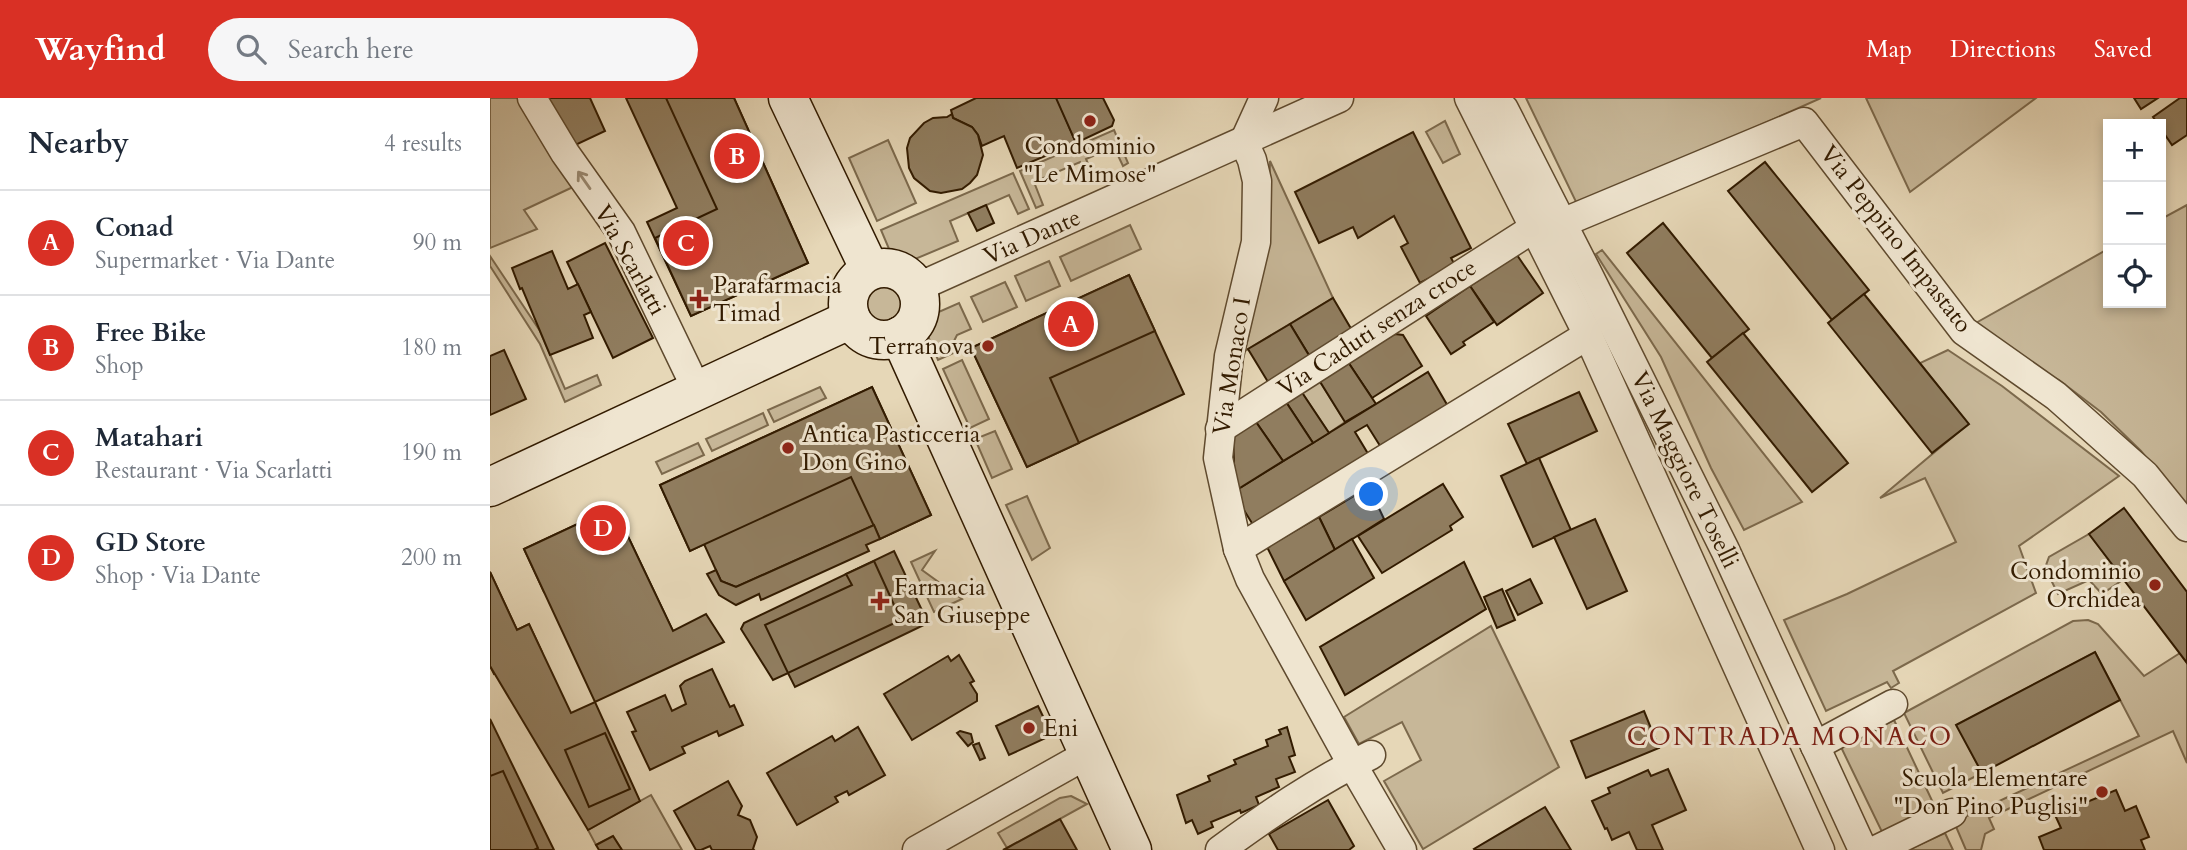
<!DOCTYPE html>
<meta charset="utf-8">
<style>
:root{--surface:#fff;--page:#f6f6f7;--text:#1f2937;--muted:#747a83;--line:#e0e1e3;--accent:#d93025}
body{margin:0;font-family:Cardo,serif;background:var(--page);color:var(--text)}
.controls{position:absolute;right:21px;top:21px;display:grid;overflow:hidden;border-radius:0px;box-shadow:0 4px 10px #0003}
.controls button{width:63px;height:63px;display:grid;place-items:center;padding:0;border:0;border-bottom:2px solid var(--line);background:var(--surface);color:var(--text);font:35px sans-serif}
.you{position:absolute;left:882px;top:397px;width:24px;height:24px;margin:-18px;border:5px solid #fff;border-radius:50%;background:#1a73e8;box-shadow:0 0 0 10px #1a73e833}
.badge{display:grid;place-items:center;width:46px;height:46px;border-radius:50%;background:var(--accent);color:#fff;font-size:23px;font-weight:700}
.pin{position:absolute;translate:-50% -50%;border:4px solid #fff;box-shadow:0 2px 7px #0006}
.list{margin:0;padding:0;list-style:none}
h2{display:flex;justify-content:space-between;align-items:center;height:91px;margin:0;padding:0 28px;font-size:30px}
h2 small{font-size:23px;font-weight:400;color:var(--muted)}
.list li{display:grid;grid-template-columns:46px 1fr auto;gap:21px;align-items:center;box-sizing:border-box;height:105px;padding:0 28px;border-top:2px solid var(--line)}
.list b{display:block;font-size:26px;white-space:nowrap}
.list p{margin:0;font-size:23px;white-space:nowrap;color:var(--muted)}
.list em{font-size:23px;font-style:normal;color:var(--muted)}
.icon{flex:none;width:38px;height:38px;fill:none;stroke:currentColor;stroke-width:2;stroke-linecap:round;stroke-linejoin:round}
.map{position:relative;flex:none;width:1697px;height:752px;overflow:hidden}
header{display:flex;align-items:center;gap:42px;box-sizing:border-box;height:98px;padding:0 35px;background:var(--accent);color:#fff}
header strong{font-size:33px}
nav{display:flex;gap:38px;margin-inline-start:auto;font-size:24px}
.search{width:490px;height:63px;background:var(--page);display:flex;align-items:center;gap:18px;box-sizing:border-box;padding:0 24px;border-radius:38px;color:var(--muted);font-size:26px}
main{display:flex}
aside{flex:1;background:var(--surface)}
.map>svg:first-child{display:block}
</style>
<header>
<strong>Wayfind</strong>
<div class="search"><svg class="icon" aria-label="search" viewBox="0 0 24 24"><circle cx="10" cy="10" r="6"/><path d="M15 15l6 6"/></svg>Search here</div>
<nav><a>Map</a><a>Directions</a><a>Saved</a></nav>
</header>
<main>
<aside>
<h2>Nearby<small>4 results</small></h2>
<ul class="list">
<li><span class="badge">A</span><div><b>Conad</b><p>Supermarket · Via Dante</p></div><em>90 m</em></li>
<li><span class="badge">B</span><div><b>Free Bike</b><p>Shop</p></div><em>180 m</em></li>
<li><span class="badge">C</span><div><b>Matahari</b><p>Restaurant · Via Scarlatti</p></div><em>190 m</em></li>
<li><span class="badge">D</span><div><b>GD Store</b><p>Shop · Via Dante</p></div><em>200 m</em></li>
</ul>
</aside>
<div class="map">
<svg width="1697" height="752" viewBox="0 0 1697 752">
<rect width="100%" height="100%" fill="#e6d7b7"/>
<filter id="stains"><feTurbulence type="fractalNoise" baseFrequency=".00286" numOctaves="4"/><feColorMatrix values="0 0 0 0 .2 0 0 0 0 .09 0 0 0 0 .02 0 0 0 .5 -.17"/></filter>
<radialGradient id="worn" r=".72"><stop offset=".6" stop-color="#630" stop-opacity="0"/><stop offset="1" stop-color="#630" stop-opacity=".3"/></radialGradient>
<g fill="#c7b798" stroke="#7c694c" stroke-width="2">
<polygon points="0,0 28,0 83,89 34,112 47,131 0,150"/>
<polygon points="1036,0 1331,0 1088,108"/>
<polygon points="1376,0 1546,0 1420,94"/>
<polygon points="955,23 970,56 953,65 936,34"/>
<polygon points="624,32 638,65 633,68 624,49 596,61 604,80 598,82 590,64 544,84 553,107 546,110 530,73"/>
<polygon points="398,42 426,105 387,123 359,60"/>
<polygon points="780,63 843,200 755,253 778,148"/>
<polygon points="523,75 539,111 528,116 519,97 460,123 468,143 418,164 402,158 391,132"/>
<polygon points="1697,107 1697,410 1651,353 1611,314 1569,282 1552,274 1484,226 1618,151 1618,205 1671,205 1671,121"/>
<polygon points="640,127 651,151 581,183 570,159"/>
<polygon points="1112,152 1312,404 1254,432 1221,370 1171,259 1106,156"/>
<polygon points="0,158 50,233 75,291 107,277 111,287 75,304 50,246 0,168"/>
<polygon points="559,163 570,188 536,203 525,178"/>
<polygon points="515,184 527,209 493,224 481,199"/>
<circle cx="393" cy="205" r="20"/>
<polygon points="469,205 481,231 467,237 464,243 468,253 448,262 435,231 444,216"/>
<polygon points="1458,252 1512,288 1629,378 1529,448 1546,495 1403,573 1409,585 1401,590 1397,584 1336,613 1294,522 1357,496 1466,444 1435,380 1390,400 1478,326 1430,265"/>
<polygon points="472,262 499,321 480,330 453,271"/>
<polygon points="829,282 855,324 839,335 811,293"/>
<polygon points="330,289 336,300 284,324 278,312"/>
<polygon points="273,315 278,327 222,353 216,341"/>
<polygon points="505,333 522,371 502,380 485,341"/>
<polygon points="208,345 214,357 172,376 166,364"/>
<polygon points="537,398 560,450 542,462 516,407"/>
<polygon points="1599,436 1634,481 1612,496 1599,482 1568,496 1555,470 1559,459"/>
<polygon points="445,453 432,472 472,501 444,514 421,464"/>
<polygon points="1598,522 1608,526 1654,578 1690,555 1697,565 1697,665 1683,633 1499,720 1504,731 1495,736 1491,752 1476,752 1464,724 1649,638 1605,554 1467,627 1492,675 1453,695 1414,615 1583,523"/>
<polygon points="1001,528 1069,669 933,751 894,683 931,662 912,624 869,646 854,619"/>
<polygon points="1404,622 1446,711 1393,736 1350,647"/>
<polygon points="161,697 192,752 132,752 123,738 106,747 98,732"/>
<polygon points="581,698 597,706 517,750 508,735 570,700"/>
<polygon points="1455,735 1463,752 1418,752"/>
</g>
<g fill="#907d5f" stroke="#321b00" stroke-width="2">
<polygon points="51,0 100,0 115,33 79,50"/>
<polygon points="136,0 244,0 318,165 201,218 157,124 187,110"/>
<polygon points="176,0 244,0 318,165 201,218 165,140 227,111"/>
<polygon points="486,0 567,0 586,45 527,70 514,38 492,48 488,37 482,29 463,20 461,12"/>
<polygon points="566,0 613,0 624,22 622,28 586,45"/>
<polygon points="1644,0 1668,0 1651,11"/>
<polygon points="1690,0 1697,0 1697,37 1682,47 1671,31 1671,26 1668,26 1663,19"/>
<polygon points="462,16 463,20 482,29 488,37 493,57 487,77 480,85 472,91 451,95 440,93 424,80 419,70 417,50 420,40 434,25 443,20 457,19"/>
<polygon points="923,34 981,150 961,160 965,167 930,185 911,149 918,145 904,118 868,140 863,129 829,145 805,94"/>
<polygon points="1275,64 1379,192 1342,222 1238,93"/>
<polygon points="496,107 504,125 487,133 478,115"/>
<polygon points="1173,125 1259,231 1222,260 1137,155"/>
<polygon points="115,145 163,240 123,260 77,164"/>
<polygon points="62,153 78,191 88,186 101,214 94,217 103,240 60,257 32,190 30,191 22,170"/>
<polygon points="1027,157 1053,195 1007,227 980,188"/>
<polygon points="639,177 694,296 537,369 481,250"/>
<polygon points="639,177 665,233 560,280 589,345 537,369 481,250"/>
<polygon points="980,188 1004,224 973,244 975,247 961,256 936,218"/>
<polygon points="1374,196 1479,326 1442,355 1338,225"/>
<polygon points="843,200 863,234 820,259 800,226"/>
<polygon points="800,226 820,259 778,284 758,251"/>
<polygon points="1253,235 1358,365 1322,394 1217,264"/>
<polygon points="905,236 913,237 932,268 882,300 858,264"/>
<polygon points="14,252 36,301 0,317 0,258"/>
<polygon points="858,264 886,306 855,324 829,282"/>
<polygon points="938,274 959,310 892,351 877,327 865,334 880,359 765,430 747,401 745,393"/>
<polygon points="382,289 441,417 390,441 384,427 246,489 231,483 214,446 200,453 170,387"/>
<polygon points="382,289 441,417 390,441 361,379 200,453 170,387"/>
<polygon points="811,293 839,335 823,345 796,304"/>
<polygon points="1089,294 1107,333 1037,366 1018,326"/>
<polygon points="796,304 823,345 793,363 766,324"/>
<polygon points="766,324 793,363 745,393 743,339"/>
<polygon points="1049,360 1081,432 1043,449 1011,378"/>
<polygon points="953,386 973,419 960,428 962,432 892,475 868,438"/>
<polygon points="879,389 894,421 845,452 829,419"/>
<polygon points="124,409 183,533 144,552 106,470 54,494 34,451"/>
<polygon points="124,409 183,533 216,516 234,544 105,604 34,451"/>
<polygon points="1634,410 1697,494 1697,565 1599,436"/>
<polygon points="829,419 845,452 794,483 777,449"/>
<polygon points="1105,421 1137,493 1097,511 1064,439"/>
<polygon points="384,427 390,441 376,447 379,453 271,502 269,496 246,507 229,497 217,476 226,472 231,483 246,489"/>
<polygon points="862,441 884,480 816,522 794,483"/>
<polygon points="404,453 438,525 305,589 298,575 283,582 251,531 254,525"/>
<polygon points="384,463 411,522 298,575 275,527 362,487 356,476"/>
<polygon points="974,464 996,511 855,597 830,549"/>
<polygon points="0,474 27,532 39,526 52,554 4,576 0,568"/>
<polygon points="0,474 27,532 39,526 81,615 105,604 150,703 98,732 0,568"/>
<polygon points="1040,481 1052,505 1028,517 1016,493"/>
<polygon points="1012,491 1025,522 1007,530 994,499"/>
<polygon points="1605,554 1630,602 1492,675 1466,627"/>
<polygon points="469,557 484,583 480,585 487,596 487,603 422,642 394,596 458,558 461,563"/>
<polygon points="222,571 240,609 244,607 253,627 229,638 227,633 192,649 195,655 160,672 142,634 146,633 137,614 175,597 182,613 196,606 190,588 195,583"/>
<polygon points="548,608 562,637 519,657 506,628"/>
<polygon points="1154,613 1169,650 1096,680 1081,643"/>
<polygon points="0,621 39,701 64,752 0,752"/>
<polygon points="368,629 395,677 359,697 357,693 345,699 348,704 307,727 277,675 342,638 345,643"/>
<polygon points="797,629 805,657 799,659 805,674 786,681 789,689 766,699 769,707 751,715 750,712 721,724 723,729 708,736 702,722 696,725 687,697 720,683 718,678 746,666 744,662 778,648 776,642 791,636 789,632"/>
<polygon points="470,633 481,636 483,644 478,648 467,635"/>
<polygon points="115,635 140,691 99,709 75,652"/>
<polygon points="489,645 495,660 490,662 483,647"/>
<polygon points="1178,671 1196,712 1162,727 1173,752 1147,752 1139,734 1122,742 1117,730 1115,731 1102,703 1120,695 1118,690 1158,672 1161,678"/>
<polygon points="13,673 48,750 44,752 0,752 0,678"/>
<polygon points="238,683 252,708 248,717 260,722 267,739 263,751 264,752 222,752 220,748 211,752 206,752 184,713"/>
<polygon points="1626,692 1635,713 1646,708 1659,739 1651,742 1655,752 1554,752 1549,739 1571,730 1565,717"/>
<polygon points="838,702 864,748 859,752 788,752 779,736"/>
<polygon points="1055,709 1081,752 985,752 984,751"/>
<polygon points="570,721 587,752 513,752 517,750"/>
<polygon points="123,738 132,752 109,752 106,747"/>
</g>
<g fill="none" stroke-linecap="round" stroke-linejoin="round">
<defs>
<g id="street">
<polyline points="42,0 75,55 131,134 207,292"/>
<polyline points="774,0 754,44 762,62 767,83 766,144 739,258 728,360 748,451 760,481 862,666 912,752"/>
<polyline points="979,0 1098,237 1330,752"/>
<polyline points="1003,0 1014,11 1100,180 1235,452 1373,752"/>
<polyline points="1072,125 1314,24 1474,233 1566,298 1655,377 1697,429"/>
<polyline points="426,190 849,0"/>
<polyline points="730,331 1044,130"/>
<polyline points="748,451 1098,237"/>
<polyline points="1325,648 1403,606"/>
<polyline points="427,752 598,656"/>
<path d="M 730,752 C 778,717 827,683 881,657"/>
<polyline points="1386,752 1462,715"/>
</g>
<g id="secondary">
<polyline points="298,0 380,172"/>
<circle cx="394" cy="206" r="36"/>
<polyline points="410,238 642,752"/>
<polyline points="0,389 361,221"/>
</g>
</defs>
<use href="#street" stroke="#5f4a2e" stroke-width="31"/>
<use href="#secondary" stroke="#321b00" stroke-width="41"/>
<use href="#street" stroke="#efe5d0" stroke-width="28"/>
<use href="#secondary" stroke="#efe5d0" stroke-width="38"/>
</g>
<defs><path id="oneway-shaft" d="M-6 0H5M1.5-3L5.5 0L1.5 3" fill="none" stroke-width="1.6" stroke-linecap="round" stroke-linejoin="round" transform="scale(1.75)"/></defs>
<use stroke="#9a8a72" href="#oneway-shaft" transform="translate(94 82) rotate(-125)"/>
<g fill="#8f2418" stroke="#efe5d0" stroke-width="2.5">
<circle cx="600" cy="23" r="7"/>
<path d="M205.5 190.5h7v7h7v7h-7v7h-7v-7h-7v-7h7z"/>
<circle cx="498" cy="248" r="7"/>
<circle cx="298" cy="350" r="7"/>
<circle cx="1665" cy="487" r="7"/>
<path d="M386.5 492.5h7v7h7v7h-7v7h-7v-7h-7v-7h7z"/>
<circle cx="539" cy="630" r="7"/>
<circle cx="1612" cy="694" r="7"/>
</g>
<g text-anchor="middle" dominant-baseline="central" stroke-width="6" stroke-linejoin="round" paint-order="stroke">
<g font-size="24" fill="#321b00" stroke="#efe5d0" text-anchor="start">
<text x="600" y="48" text-anchor="middle">Condominio<tspan x="600" dy="28">"Le Mimose"</tspan></text>
<text x="223" y="187">Parafarmacia<tspan x="223" dy="28">Timad</tspan></text>
<text x="484" y="248" text-anchor="end">Terranova</text>
<text x="312" y="336">Antica Pasticceria<tspan x="312" dy="28">Don Gino</tspan></text>
<text x="1651" y="473" text-anchor="end">Condominio<tspan x="1651" dy="28">Orchidea</tspan></text>
<text x="404" y="489">Farmacia<tspan x="404" dy="28">San Giuseppe</tspan></text>
<text x="553" y="630">Eni</text>
<text x="1598" y="680" text-anchor="end">Scuola Elementare<tspan x="1598" dy="28">"Don Pino Puglisi"</tspan></text>
</g>
<g font-size="24" fill="#321b00" stroke="#efe5d0">
<text transform="translate(542 139) rotate(-24)">Via Dante</text>
<text transform="translate(1406 141) rotate(52)">Via Peppino Impastato</text>
<text transform="translate(140 162) rotate(61)">Via Scarlatti</text>
<text transform="translate(887 230) rotate(-33)">Via Caduti senza croce</text>
<text transform="translate(742 268) rotate(-81)">Via Monaco I</text>
<text transform="translate(1195 372) rotate(64)">Via Maggiore Toselli</text>
</g>
<g font-size="26" letter-spacing="2" fill="#7a1f14" stroke="#efe5d0">
<text x="1300" y="638">CONTRADA MONACO</text>
</g>
</g>
<rect width="100%" height="100%" filter="url(#stains)"/>
<rect width="100%" height="100%" fill="url(#worn)"/>
</svg>
<div class="controls">
<button>+</button>
<button>−</button>
<button><svg class="icon" aria-label="locate" viewBox="0 0 24 24"><circle cx="12" cy="12" r="6"/><path d="M12 2v4M12 18v4M2 12h4M18 12h4"/></svg></button>
</div>
<div class="you"></div>
<div class="pin badge" style="left:581px;top:226px">A</div>
<div class="pin badge" style="left:247px;top:58px">B</div>
<div class="pin badge" style="left:196px;top:145px">C</div>
<div class="pin badge" style="left:113px;top:430px">D</div>
</div>
</main>
